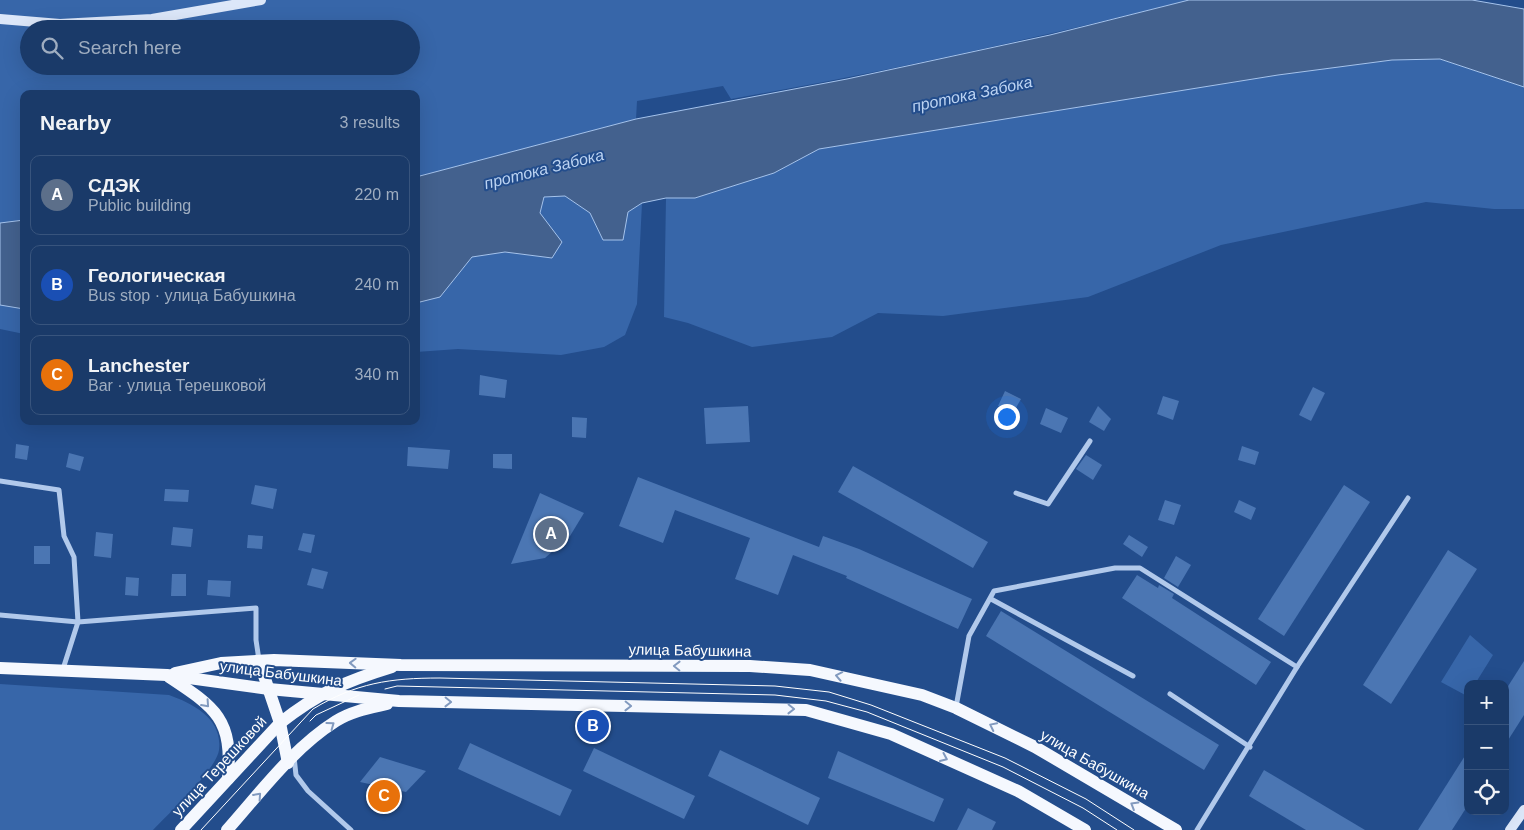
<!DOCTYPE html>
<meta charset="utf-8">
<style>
:root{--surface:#1a3a69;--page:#23416f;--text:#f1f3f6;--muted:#9fadc0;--line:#38547d;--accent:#f6d573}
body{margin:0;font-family:Helvetica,sans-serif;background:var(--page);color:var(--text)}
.controls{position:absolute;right:15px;bottom:15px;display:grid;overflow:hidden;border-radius:10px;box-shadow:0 5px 20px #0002}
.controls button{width:45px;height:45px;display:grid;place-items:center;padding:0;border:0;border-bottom:1px solid var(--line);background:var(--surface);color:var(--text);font:25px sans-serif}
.you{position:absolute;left:1006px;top:416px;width:18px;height:18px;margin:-12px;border:4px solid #fff;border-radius:50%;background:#1a73e8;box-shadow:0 0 0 8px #1a73e833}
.badge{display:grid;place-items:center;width:32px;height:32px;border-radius:50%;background:var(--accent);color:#fff;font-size:16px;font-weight:700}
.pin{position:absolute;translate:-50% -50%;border:2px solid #fff;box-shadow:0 1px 5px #0006}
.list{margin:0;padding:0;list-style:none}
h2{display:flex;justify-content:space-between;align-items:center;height:65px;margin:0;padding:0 20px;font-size:21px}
h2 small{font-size:16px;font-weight:400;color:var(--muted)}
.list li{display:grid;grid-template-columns:32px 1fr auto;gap:15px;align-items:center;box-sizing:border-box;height:80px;margin:0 10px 10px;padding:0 10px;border:1px solid var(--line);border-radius:10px}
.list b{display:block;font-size:19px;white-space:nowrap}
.list p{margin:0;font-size:16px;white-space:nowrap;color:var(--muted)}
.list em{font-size:16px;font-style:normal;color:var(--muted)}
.icon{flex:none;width:28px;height:28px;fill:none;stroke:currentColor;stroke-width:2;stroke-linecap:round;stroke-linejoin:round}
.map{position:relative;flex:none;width:1524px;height:830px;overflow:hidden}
.search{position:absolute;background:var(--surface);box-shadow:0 5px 20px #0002;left:20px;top:20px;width:400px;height:55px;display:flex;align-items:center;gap:12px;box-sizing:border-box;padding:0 18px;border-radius:28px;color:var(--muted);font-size:19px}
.panel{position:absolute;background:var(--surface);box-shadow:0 5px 20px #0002;left:20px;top:90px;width:400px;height:335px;border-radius:10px}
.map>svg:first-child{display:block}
</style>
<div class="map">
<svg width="1524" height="830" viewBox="0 0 1524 830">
<rect width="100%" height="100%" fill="#234d8c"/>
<g fill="#3766a9" fill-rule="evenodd">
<path d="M 0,0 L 1189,0 C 1037,38 885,72 731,99 L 723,86 L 637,101 L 636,119 L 416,177 L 416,94 L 24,94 L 24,220 L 0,223 ZM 29,29 L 411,29 L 411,66 L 29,66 Z"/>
<polygon points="1440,59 1524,87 1524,209 1494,209 1426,202 1221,245 1088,297 943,316 878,313 832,337 752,347 688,323 664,317 666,198 695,198 774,173 819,149 1278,75 1392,60"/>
<polygon points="565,196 590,213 603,240 628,212 642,203 637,304 625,335 604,347 561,355 458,349 416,352 416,303 440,297 472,257 505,252 552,258 561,242 540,213 544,197"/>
<polygon points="0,305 24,309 24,334 0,329"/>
<polygon points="1470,635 1493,655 1475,684 1468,684 1467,696 1441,682"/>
<path d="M 0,684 L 169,695 C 194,704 223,719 219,750 C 217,769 167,815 153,830 L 0,830 Z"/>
</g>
<g fill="#43618e" stroke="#a5c3ec">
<polygon points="1189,0 1472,0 1524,9 1524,87 1440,59 1392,60 1278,75 819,149 774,173 695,198 666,198 642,203 628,212 623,240 603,240 590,213 565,196 544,197 540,213 562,242 552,258 505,252 472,257 440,297 416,303 416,177 636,119 847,79 1050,35"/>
<polygon points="24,220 24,309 0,305 0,223"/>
</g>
<g fill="#4b76b3">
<polygon points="480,375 507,380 505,398 479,395"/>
<polygon points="1313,387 1325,393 1311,421 1299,415"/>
<polygon points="1005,391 1021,399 1013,413 998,406"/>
<polygon points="1163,396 1179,401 1173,420 1157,414"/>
<polygon points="748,406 750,442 706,444 704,408"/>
<polygon points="1098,406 1111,419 1104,431 1089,422"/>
<polygon points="1046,408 1068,418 1061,433 1040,424"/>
<polygon points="572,417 587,418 586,438 572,437"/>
<polygon points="16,444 29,446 27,460 15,458"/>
<polygon points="1242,446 1259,452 1255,465 1238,460"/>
<polygon points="408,447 450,450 448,469 407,466"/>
<polygon points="69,453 84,457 80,471 66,467"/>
<polygon points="493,454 512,454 512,469 493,468"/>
<polygon points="1086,455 1102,465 1093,480 1076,469"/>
<polygon points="853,466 988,542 973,568 838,492"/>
<polygon points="638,477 819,547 823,536 859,549 972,599 958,629 846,578 847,576 793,555 778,595 735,579 750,538 675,510 663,543 619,526"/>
<polygon points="255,485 277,489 273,509 251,504"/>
<polygon points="1344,485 1370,502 1284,636 1258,619"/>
<polygon points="165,489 189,490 188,502 164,501"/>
<polygon points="540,493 584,513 570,536 545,558 511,564"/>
<polygon points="1165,500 1181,505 1174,525 1158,520"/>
<polygon points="1239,500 1256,508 1251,520 1234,512"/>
<polygon points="173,527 193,529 191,547 171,545"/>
<polygon points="96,532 113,534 111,558 94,556"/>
<polygon points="303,533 315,535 311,553 298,550"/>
<polygon points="248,535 263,536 262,549 247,548"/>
<polygon points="1129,535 1148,547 1142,557 1123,544"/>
<rect x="34" y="546" width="16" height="18"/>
<polygon points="1448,550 1477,569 1391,704 1363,685"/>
<polygon points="1176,556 1191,565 1178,587 1164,578"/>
<polygon points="312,568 328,572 323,589 307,585"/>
<polygon points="172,574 186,574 186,596 171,596"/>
<polygon points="1137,575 1158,588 1159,585 1174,594 1172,598 1271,662 1256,685 1122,598"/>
<polygon points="126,577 139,578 138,596 125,595"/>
<polygon points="208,580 231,581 230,597 207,595"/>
<polygon points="1001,611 1219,745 1204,770 986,636"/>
<polygon points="1524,661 1524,715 1505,745 1505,691"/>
<polygon points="470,743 572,790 560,816 458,769"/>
<polygon points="594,748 695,796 684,819 583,771"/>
<polygon points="720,750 820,798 808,825 708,776"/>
<polygon points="838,751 944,799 934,822 828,778"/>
<polygon points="1468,751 1468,805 1452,830 1418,830"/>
<polygon points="380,757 426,771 406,792 360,782"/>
<polygon points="1264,770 1365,830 1306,830 1249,796"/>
<polygon points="968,808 996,822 992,830 957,830"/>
</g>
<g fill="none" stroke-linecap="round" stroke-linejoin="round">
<g stroke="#b1c9eb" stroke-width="5">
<polyline points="0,481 59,490 64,536 74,557 78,622 63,669"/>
<polyline points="1016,493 1048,504 1090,441"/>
<polyline points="991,599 1133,676"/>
<polyline points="0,615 78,622 256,608 256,640 259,660"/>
<polyline points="1170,694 1250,747"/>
<polyline points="956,707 969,636 994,591 1115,568 1140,568 1297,667"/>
<polyline points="294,757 296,775 308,791 351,830"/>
<polyline points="1197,830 1297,667 1408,498"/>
</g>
<g stroke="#dce7f9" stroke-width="10">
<polyline points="0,19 60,24 152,19 261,0"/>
<polyline points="1510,830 1524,810"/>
</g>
<g stroke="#f5f8fe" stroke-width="12">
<polyline points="259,661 280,723 288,763"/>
<polyline points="0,668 167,675 269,689 399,701 806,710 891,734 1018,791 1085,830"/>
<polyline points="175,673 221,663 274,660 401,665 750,666 810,670 922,695 956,708 1035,747 1176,830"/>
<path d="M 169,677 C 216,708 233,719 228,779"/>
<path d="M 181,830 L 280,723 C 318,693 346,681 392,667"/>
<path d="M 227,830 C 260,793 293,748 336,721 C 352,711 370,708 387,704"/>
</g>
<g stroke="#fff" stroke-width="1">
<polyline points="385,689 397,686 775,695 826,701 867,712 1003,767 1083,808 1117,830"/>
<polyline points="310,721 316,715 359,695"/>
<path d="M 201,830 L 313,709 C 356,683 390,678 440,678 L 775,686 L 829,692 L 871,705 L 1005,758 L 1086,799 L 1134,830"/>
</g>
</g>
<defs><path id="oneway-chevron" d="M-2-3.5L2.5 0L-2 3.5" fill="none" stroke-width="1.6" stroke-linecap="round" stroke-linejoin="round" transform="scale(1.25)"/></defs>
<g stroke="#829abf">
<use href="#oneway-chevron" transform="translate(353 663) rotate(-178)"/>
<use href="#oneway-chevron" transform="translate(677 666) rotate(-179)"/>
<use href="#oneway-chevron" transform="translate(839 676) rotate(-169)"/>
<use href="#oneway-chevron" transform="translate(448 702) rotate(1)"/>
<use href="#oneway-chevron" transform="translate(206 704) rotate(48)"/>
<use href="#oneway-chevron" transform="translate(628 706) rotate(1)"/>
<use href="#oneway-chevron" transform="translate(791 709) rotate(1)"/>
<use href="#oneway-chevron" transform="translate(331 725) rotate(-36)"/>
<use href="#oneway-chevron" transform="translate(993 726) rotate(-154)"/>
<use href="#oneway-chevron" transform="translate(944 758) rotate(24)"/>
<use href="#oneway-chevron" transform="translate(258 796) rotate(-48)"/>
<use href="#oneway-chevron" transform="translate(1134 805) rotate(-149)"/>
</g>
<g text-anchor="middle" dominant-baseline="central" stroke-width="4" stroke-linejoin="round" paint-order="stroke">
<g font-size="15" fill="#fff" stroke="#234d8c">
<text transform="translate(690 650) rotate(1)">улица Бабушкина</text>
<text transform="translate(281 673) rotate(7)">улица Бабушкина</text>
<text transform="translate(1095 764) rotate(30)">улица Бабушкина</text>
<text transform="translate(219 766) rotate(-47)">улица Терешковой</text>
</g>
<g font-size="16" font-style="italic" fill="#bcd3f2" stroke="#234d8c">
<text transform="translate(972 94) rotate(-12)">протока Забока</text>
<text transform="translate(544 169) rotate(-14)">протока Забока</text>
</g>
</g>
</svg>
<div class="controls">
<button>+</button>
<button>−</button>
<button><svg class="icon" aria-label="locate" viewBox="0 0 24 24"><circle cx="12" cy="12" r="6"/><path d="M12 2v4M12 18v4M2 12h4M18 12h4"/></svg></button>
</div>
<div class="you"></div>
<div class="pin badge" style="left:551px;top:534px;background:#5c6f8a">A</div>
<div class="pin badge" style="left:593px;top:726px;background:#1a4fb4">B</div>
<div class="pin badge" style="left:384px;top:796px;background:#e8710a">C</div>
<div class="search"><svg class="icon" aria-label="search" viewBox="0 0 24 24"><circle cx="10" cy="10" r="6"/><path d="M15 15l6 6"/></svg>Search here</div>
<section class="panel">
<h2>Nearby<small>3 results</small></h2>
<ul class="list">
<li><span class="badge" style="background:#5c6f8a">A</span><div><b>СДЭК</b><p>Public building</p></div><em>220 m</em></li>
<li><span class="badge" style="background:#1a4fb4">B</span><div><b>Геологическая</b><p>Bus stop · улица Бабушкина</p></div><em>240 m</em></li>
<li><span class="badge" style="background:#e8710a">C</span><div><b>Lanchester</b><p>Bar · улица Терешковой</p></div><em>340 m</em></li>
</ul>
</section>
</div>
